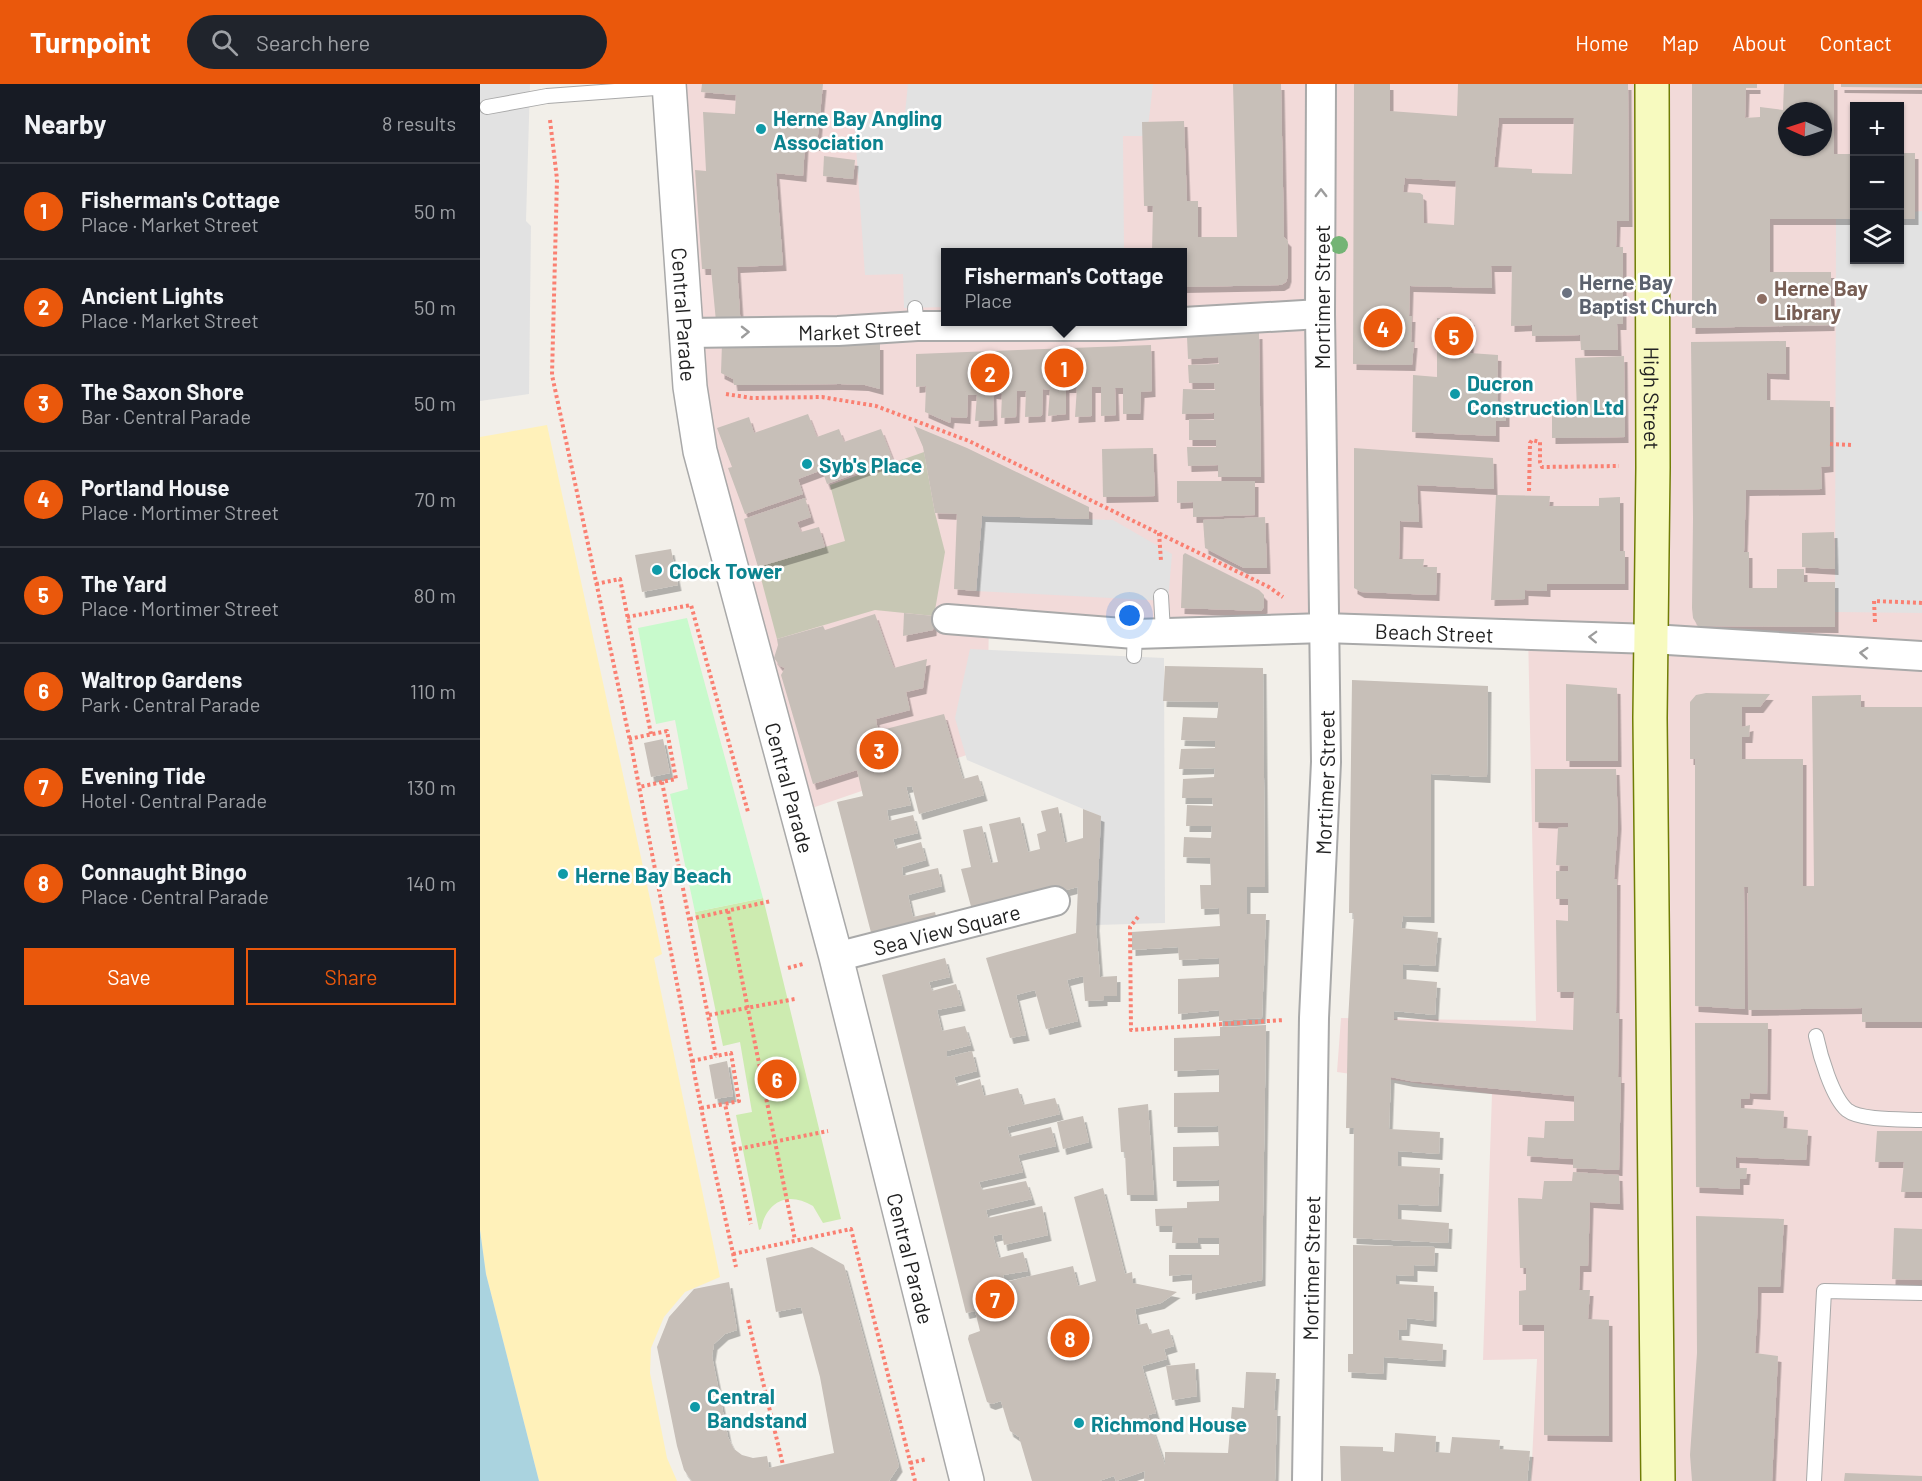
<!DOCTYPE html>
<meta charset="utf-8">
<style>
:root{--surface:#171b24;--page:#20242c;--text:#f1f3f6;--muted:#9ea1a6;--line:#363941;--accent:#ea580c}
body{margin:0;font-family:Barlow,sans-serif;background:var(--page);color:var(--text)}
.controls{position:absolute;right:18px;top:18px;display:grid;overflow:hidden;border-radius:0px;box-shadow:0 2px 4px #0004}
.controls button{width:54px;height:54px;display:grid;place-items:center;padding:0;border:0;border-bottom:2px solid var(--line);background:var(--surface);color:var(--text);font:30px sans-serif}
.compass{position:absolute;left:1298px;top:18px;width:54px;height:54px;border-radius:50%;background:var(--surface);box-shadow:0 2px 4px #0004;rotate:273deg}
.you{position:absolute;left:650px;top:532px;width:21px;height:21px;margin:-15px;border:4px solid #fff;border-radius:50%;background:#1a73e8;box-shadow:0 0 0 9px #1a73e833}
.badge{display:grid;place-items:center;width:39px;height:39px;border-radius:50%;background:var(--accent);color:#fff;font-size:20px;font-weight:700}
.pin{position:absolute;translate:-50% -50%;border:3px solid #fff;box-shadow:0 2px 6px #0006}
.popup{position:absolute;left:461px;top:164px;width:246px;height:78px;box-sizing:border-box;display:grid;place-content:center;border-radius:0px;background:var(--surface);filter:drop-shadow(0 2px 4px #0005);font-size:20px;white-space:nowrap;color:var(--muted)}
.popup b{font-size:22px;color:var(--text)}
.popup::after{content:'';position:absolute;left:50%;top:100%;margin-left:-12px;border:12px solid transparent;border-top-color:var(--surface)}
.list{margin:0;padding:0;list-style:none}
h2{display:flex;justify-content:space-between;align-items:center;height:78px;margin:0;padding:0 24px;font-size:26px}
h2 small{font-size:20px;font-weight:400;color:var(--muted)}
.list li{display:grid;grid-template-columns:39px 1fr auto;gap:18px;align-items:center;box-sizing:border-box;height:96px;padding:0 24px;border-top:2px solid var(--line)}
.list b{display:block;font-size:22px;white-space:nowrap}
.list p{margin:0;font-size:20px;white-space:nowrap;color:var(--muted)}
.list em{font-size:20px;font-style:normal;color:var(--muted)}
.actions{display:flex;gap:12px;padding:18px 24px}
.actions a{flex:1;padding:14px 0;border:2px solid var(--accent);border-radius:0px;text-align:center;font-size:21px;color:var(--accent)}
.actions .main{background:var(--accent);color:#fff}
.icon{flex:none;width:33px;height:33px;fill:none;stroke:currentColor;stroke-width:2;stroke-linecap:round;stroke-linejoin:round}
.map{position:relative;flex:none;width:1442px;height:1397px;overflow:hidden}
header{display:flex;align-items:center;gap:36px;box-sizing:border-box;height:84px;padding:0 30px;background:var(--accent);color:#fff}
header strong{font-size:28px}
nav{display:flex;gap:33px;margin-inline-start:auto;font-size:21px}
.search{width:420px;height:54px;background:var(--page);display:flex;align-items:center;gap:15px;box-sizing:border-box;padding:0 21px;border-radius:33px;color:var(--muted);font-size:22px}
main{display:flex}
aside{flex:1;background:var(--surface)}
.map>svg:first-child{display:block}
</style>
<header>
<strong>Turnpoint</strong>
<div class="search"><svg class="icon" aria-label="search" viewBox="0 0 24 24"><circle cx="10" cy="10" r="6"/><path d="M15 15l6 6"/></svg>Search here</div>
<nav><a>Home</a><a>Map</a><a>About</a><a>Contact</a></nav>
</header>
<main>
<aside>
<h2>Nearby<small>8 results</small></h2>
<ul class="list">
<li><span class="badge">1</span><div><b>Fisherman's Cottage</b><p>Place · Market Street</p></div><em>50 m</em></li>
<li><span class="badge">2</span><div><b>Ancient Lights</b><p>Place · Market Street</p></div><em>50 m</em></li>
<li><span class="badge">3</span><div><b>The Saxon Shore</b><p>Bar · Central Parade</p></div><em>50 m</em></li>
<li><span class="badge">4</span><div><b>Portland House</b><p>Place · Mortimer Street</p></div><em>70 m</em></li>
<li><span class="badge">5</span><div><b>The Yard</b><p>Place · Mortimer Street</p></div><em>80 m</em></li>
<li><span class="badge">6</span><div><b>Waltrop Gardens</b><p>Park · Central Parade</p></div><em>110 m</em></li>
<li><span class="badge">7</span><div><b>Evening Tide</b><p>Hotel · Central Parade</p></div><em>130 m</em></li>
<li><span class="badge">8</span><div><b>Connaught Bingo</b><p>Place · Central Parade</p></div><em>140 m</em></li>
</ul>
<div class="actions"><a class="main">Save</a><a>Share</a></div>
</aside>
<div class="map">
<svg width="1442" height="1397" viewBox="0 0 1442 1397">
<defs>
<filter id="shadow"><feDropShadow dx="3.5" dy="6" stdDeviation="0" flood-color="#0004"/></filter>
</defs>
<rect width="100%" height="100%" fill="#f2efe9"/>
<path fill="#f2dad9" fill-rule="evenodd" d="M 205,0 L 1442,0 L 1442,1397 L 1051,1397 L 1057,1275 L 1003,1276 L 1012,1010 L 857,988 L 861,934 L 1056,937 L 1048,547 L 736,535 L 652,535 L 509,530 L 507,664 L 332,724 L 229,340 L 219,221 ZM 1374,22 L 1420,22 L 1420,176 L 1374,176 ZM 1307,27 L 1343,27 L 1343,63 L 1307,63 ZM 466,168 L 702,168 L 702,238 L 466,238 Z"/>
<polygon fill="#c7c7b4" points="444,368 455,429 465,468 454,532 395,526 297,555 278,483 365,457 350,401"/>
<path fill="#cdebb0" d="M 283,814 L 361,1135 L 343,1139 L 333,1122 C 308,1107 287,1117 281,1145 L 279,1146 L 256,1031 L 272,1028 L 260,958 L 243,962 L 215,828 Z"/>
<polygon fill="#fff1ba" points="67,341 182,870 174,874 240,1193 205,1208 184,1233 171,1264 170,1289 187,1374 197,1397 59,1397 6,1190 0,1146 0,353"/>
<polygon fill="#c8facc" points="207,534 283,814 215,828 190,710 208,705 195,636 176,640 158,544"/>
<g fill="#e2e2e2">
<polygon points="0,0 50,0 46,137 51,142 49,310 0,317"/>
<polygon points="428,0 673,0 667,52 643,52 644,168 466,168 465,223 424,224 423,190 385,191 374,34 424,38"/>
<polygon points="1442,127 1442,529 1355,528 1356,132 1374,131 1374,176 1420,176 1420,129"/>
<polygon points="502,432 633,436 692,470 688,517 496,507"/>
<polygon points="490,565 684,574 685,839 616,841 620,732 487,676 475,634"/>
</g>
<polygon fill="#aad3df" points="0,1146 6,1190 59,1397 0,1397"/>
<g fill="#c7bfb8" fill-rule="evenodd" filter="url(#shadow)">
<polygon points="222,0 343,0 337,61 325,60 323,92 296,89 303,181 257,183 261,246 237,248 231,185 222,185 215,86 226,87 223,28 255,30 256,11 221,8"/>
<polygon points="753,0 801,0 804,153 808,157 808,192 806,198 801,201 702,203 702,168 672,168 673,122 664,122 662,38 704,37 707,117 718,117 718,153 757,153"/>
<path d="M 874,0 L 910,0 L 910,27 L 977,32 L 978,0 L 1148,0 L 1149,137 L 1137,137 L 1136,163 L 1143,163 L 1143,240 L 1137,240 L 1138,266 L 1101,266 L 1100,251 L 1052,252 L 1052,241 L 1031,242 L 1032,182 L 1011,182 L 1012,204 L 930,202 L 929,232 L 932,232 L 931,258 L 934,258 L 932,281 L 873,280 ZM 1019,34 L 1094,34 L 1092,90 L 1052,89 L 1052,85 L 1014,83 ZM 925,94 L 976,97 L 974,141 L 944,139 L 943,111 L 940,109 L 923,108 Z"/>
<path d="M 1212,0 L 1277,0 L 1277,4 L 1266,4 L 1265,34 L 1280,33 L 1280,23 L 1303,26 L 1304,0 L 1354,0 L 1354,70 L 1374,70 L 1374,135 L 1290,135 L 1290,188 L 1351,188 L 1351,241 L 1212,244 ZM 1307,27 L 1343,27 L 1343,63 L 1307,63 Z"/>
<polygon points="1361,0 1442,0 1442,4 1361,3"/>
<rect x="1420" y="69" width="15" height="66"/>
<polygon points="344,72 375,76 373,95 343,92"/>
<polygon points="957,234 991,235 990,269 1018,271 1017,325 1026,325 1026,337 1016,337 1016,352 932,348 933,291 957,293"/>
<polygon points="779,249 781,393 738,393 738,381 708,382 707,363 736,363 736,356 709,356 709,335 734,336 734,329 702,330 703,305 735,306 734,299 709,299 708,281 739,280 738,273 708,275 707,253"/>
<polygon points="1306,257 1306,290 1287,289 1287,316 1350,317 1350,382 1341,383 1342,405 1266,406 1264,468 1269,468 1269,504 1297,504 1297,485 1324,485 1324,498 1355,498 1355,543 1218,542 1213,534 1212,524 1213,434 1211,258"/>
<polygon points="242,259 400,260 400,305 385,301 360,300 254,301 253,295 241,289"/>
<polygon points="671,261 672,307 661,308 660,330 643,330 643,304 635,304 636,331 621,332 621,303 612,303 612,332 595,333 597,303 586,303 586,330 568,332 570,306 563,305 562,332 545,333 546,307 537,307 536,333 521,334 522,310 513,309 514,336 495,337 497,311 488,311 487,334 471,333 470,339 445,328 446,302 436,303 436,270"/>
<polygon points="1144,272 1145,353 1072,354 1072,326 1097,326 1095,274"/>
<polygon points="328,330 337,353 359,345 364,358 401,345 413,376 347,400 342,386 318,395 323,410 265,430 248,384 252,383 237,344 269,333 274,349"/>
<polygon points="434,342 487,364 609,423 609,435 502,432 496,507 474,505 477,430 455,429 443,363"/>
<polygon points="673,364 675,412 623,413 622,365"/>
<polygon points="874,364 1013,374 1014,405 937,401 939,438 920,437 919,475 944,475 943,483 957,483 956,511 881,508 874,504"/>
<polygon points="697,397 775,397 775,431 713,433 713,418 697,419"/>
<polygon points="1016,411 1070,412 1069,422 1119,422 1119,414 1140,413 1140,467 1145,467 1145,500 1067,500 1067,507 1045,506 1045,515 1011,516"/>
<polygon points="325,414 331,433 317,438 321,448 339,443 345,463 278,483 264,435"/>
<polygon points="785,433 787,484 764,484 725,464 723,436"/>
<polygon points="1354,448 1355,485 1322,483 1322,449"/>
<polygon points="191,465 198,501 162,508 155,471"/>
<polygon points="705,469 779,506 784,511 784,523 781,527 701,524 703,471"/>
<polygon points="424,529 454,532 453,546 423,552"/>
<polygon points="395,530 414,584 447,575 443,604 426,608 430,626 396,635 398,647 464,630 483,695 498,691 504,711 439,730 432,702 426,703 431,721 407,726 409,737 433,731 438,749 413,755 416,765 441,758 446,776 422,783 423,792 458,784 462,802 428,811 433,833 455,828 459,845 394,860 357,718 383,712 377,686 333,700 301,591 305,584 300,582 294,574 298,561 297,555 343,542 345,546"/>
<polygon points="685,582 783,584 785,803 767,803 767,830 786,830 782,934 739,937 739,926 698,930 698,895 739,893 739,874 699,876 698,863 652,866 652,848 740,842 739,824 721,825 720,801 731,801 730,774 703,773 704,753 731,754 732,742 706,742 707,721 733,722 732,714 702,714 703,695 734,693 735,684 699,685 701,665 735,664 735,657 701,656 703,633 737,634 739,618 683,617"/>
<polygon points="872,596 1008,602 1007,693 951,690 951,833 923,832 921,844 958,848 955,882 923,880 923,895 957,898 955,931 914,927 914,936 1093,946 1094,908 1077,908 1076,836 1088,837 1088,815 1076,815 1076,787 1088,787 1088,782 1076,781 1078,744 1088,743 1088,739 1055,738 1055,685 1136,685 1138,739 1134,795 1137,795 1136,929 1139,929 1138,993 1141,993 1139,1086 1093,1084 1093,1075 1047,1072 1048,1053 1064,1054 1065,1037 1094,1037 1094,1012 930,997 911,993 909,1045 960,1048 959,1070 918,1067 918,1082 960,1084 958,1122 918,1120 918,1135 969,1139 968,1159 873,1154 874,1044 866,1044 868,938 874,829 869,829"/>
<polygon points="1086,600 1137,604 1138,677 1086,677"/>
<polygon points="1226,609 1290,610 1280,623 1262,623 1262,643 1270,641 1269,653 1262,653 1262,675 1323,675 1323,802 1334,802 1332,612 1381,611 1381,623 1442,623 1442,938 1382,938 1382,924 1268,926 1268,803 1264,803 1265,925 1215,922 1215,675 1210,675 1210,618 1216,611"/>
<polygon points="183,655 190,689 171,693 164,659"/>
<polygon points="578,723 585,759 603,754 603,725 621,732 616,841 620,893 637,892 637,912 624,912 624,916 605,917 603,892 587,896 598,937 566,945 555,906 536,911 546,951 530,954 506,874 596,849 598,803 493,830 481,785 491,783 483,746 502,742 511,779 518,778 509,740 540,733 548,768 560,765 557,750 566,747 561,727"/>
<polygon points="465,874 470,893 449,898 452,907 476,900 482,921 457,926 462,947 485,942 491,961 467,967 467,973 492,967 497,987 474,993 477,1002 500,995 504,1012 538,1004 543,1021 575,1014 580,1030 527,1043 530,1053 571,1043 576,1062 538,1071 543,1088 499,1098 502,1106 546,1097 552,1115 506,1126 508,1134 562,1122 568,1151 524,1161 522,1150 513,1152 519,1174 543,1168 548,1187 523,1191 525,1198 593,1182 598,1202 616,1197 594,1113 623,1104 645,1190 652,1188 653,1199 697,1208 681,1219 655,1225 658,1241 667,1239 671,1250 689,1245 694,1262 684,1265 687,1275 662,1282 676,1329 668,1331 685,1381 685,1368 748,1369 752,1323 764,1324 766,1288 796,1289 794,1326 797,1326 795,1397 664,1397 665,1387 636,1397 634,1392 619,1397 552,1397 539,1353 530,1347 521,1317 512,1320 507,1318 488,1255 489,1251 500,1247 495,1227 486,1229 402,891"/>
<polygon points="1215,939 1288,939 1287,1010 1270,1009 1269,1015 1261,1015 1261,1024 1304,1027 1303,1044 1328,1046 1326,1076 1256,1073 1256,1084 1267,1084 1266,1095 1260,1095 1260,1105 1216,1103"/>
<polygon points="786,941 782,1196 712,1210 712,1190 689,1192 689,1171 739,1171 739,1154 717,1154 718,1159 692,1159 693,1142 676,1142 675,1125 707,1124 707,1118 739,1117 739,1096 693,1097 693,1063 739,1062 738,1042 694,1043 694,1009 739,1008 739,985 694,987 694,954 740,952 740,943"/>
<polygon points="247,977 253,1012 235,1015 229,981"/>
<polygon points="668,1020 674,1111 647,1111 645,1068 641,1068 638,1024"/>
<polygon points="603,1032 609,1058 583,1065 577,1038"/>
<polygon points="1397,1047 1442,1047 1442,1108 1421,1108 1424,1078 1395,1078"/>
<polygon points="1093,1088 1139,1091 1140,1120 1110,1118 1108,1182 1100,1182 1099,1206 1110,1206 1108,1235 1129,1236 1129,1352 1064,1351 1064,1241 1039,1241 1039,1207 1046,1206 1046,1184 1040,1184 1038,1114 1062,1115 1064,1097 1092,1097"/>
<polygon points="1216,1132 1304,1135 1300,1203 1278,1203 1277,1236 1275,1269 1298,1272 1292,1397 1212,1397 1210,1371 1217,1269"/>
<polygon points="1414,1144 1442,1145 1442,1196 1412,1195"/>
<polygon points="873,1161 955,1163 954,1182 934,1181 934,1192 916,1191 916,1200 954,1202 953,1237 927,1234 926,1246 918,1246 919,1256 963,1260 962,1277 904,1273 903,1290 868,1288 868,1270 873,1270"/>
<polygon points="332,1163 364,1181 419,1382 409,1397 212,1397 204,1386 197,1362 177,1263 189,1233 214,1205 249,1198 257,1246 245,1250 234,1260 232,1272 248,1353 254,1365 262,1371 273,1374 287,1372 289,1384 354,1369 340,1293 321,1223 296,1228 286,1174"/>
<polygon points="715,1279 717,1312 692,1316 686,1282"/>
<polygon points="915,1349 956,1352 955,1368 970,1369 972,1353 1020,1356 1019,1365 1050,1367 1047,1397 861,1397 860,1362 903,1363 903,1367 914,1368"/>
<polygon points="1365,1389 1442,1392 1442,1397 1364,1397"/>
</g>
<g fill="none" stroke-linecap="round" stroke-linejoin="round">
<defs>
<g id="service">
<polyline points="7,23 67,12 189,3"/>
<polyline points="435,224 437,242"/>
<polyline points="681,512 683,548"/>
<polyline points="654,572 655,550"/>
<path d="M 1336,952 C 1340,971 1352,1013 1367,1026 C 1381,1037 1424,1035 1442,1036"/>
<polyline points="1334,1397 1344,1207 1442,1209"/>
</g>
<g id="minor">
<path id="s1" d="M 206,249 L 358,247 L 437,242 L 635,242 L 840,230"/>
<path id="s2" d="M 467,535 L 655,550 L 844,544 L 1172,555 L 1442,572"/>
<path id="s3" d="M 356,873 L 575,817"/>
<path id="s4" d="M 827,1397 L 834,934 L 846,678 L 840,230 L 841,0"/>
</g>
<g id="tertiary">
<path id="s5" d="M 189,0 L 210,303 L 220,367 L 356,873 L 487,1397"/>
</g>
<g id="secondary">
<path id="s6" d="M 1172,0 L 1173,383 L 1170,634 L 1178,1397"/>
</g>
</defs>
<use href="#service" stroke="#a9a9a9" stroke-width="16"/>
<use href="#minor" stroke="#a9a9a9" stroke-width="32"/>
<use href="#tertiary" stroke="#a9a9a9" stroke-width="36"/>
<use href="#secondary" stroke="#707d05" stroke-width="36"/>
<g stroke="#fa8072" stroke-width="4" stroke-dasharray="3 3" stroke-linecap="butt">
<polyline points="70,36 77,95 72,291 153,671 221,1024 256,1183"/>
<polyline points="246,310 272,314 342,313 396,322 489,357 789,503 803,513"/>
<polyline points="1350,360 1371,361"/>
<polyline points="1049,407 1050,359 1052,356 1060,358 1060,378 1062,383 1139,382"/>
<polyline points="679,449 681,477"/>
<polyline points="116,500 140,495 171,650"/>
<polyline points="147,533 211,521 268,728"/>
<polyline points="1395,538 1394,517 1442,519"/>
<polyline points="149,655 187,647 196,695 159,703"/>
<polyline points="182,698 236,972 251,969 259,1017 245,1020 271,1140"/>
<polyline points="248,827 315,1156"/>
<polyline points="658,833 650,843 651,946 804,936"/>
<polyline points="210,835 291,817"/>
<polyline points="308,884 323,880"/>
<polyline points="229,931 315,915"/>
<polyline points="212,977 236,972"/>
<polyline points="221,1024 245,1020"/>
<polyline points="253,1066 348,1047"/>
<polyline points="253,1170 371,1145 435,1397"/>
<polyline points="268,1236 303,1381"/>
<polyline points="430,1379 447,1375"/>
</g>
<use href="#service" stroke="#fff" stroke-width="14"/>
<use href="#minor" stroke="#fff" stroke-width="28"/>
<use href="#tertiary" stroke="#fff" stroke-width="33"/>
<use href="#secondary" stroke="#f7fabf" stroke-width="33"/>
</g>
<circle fill="#74b475" cx="859" cy="161" r="9"/>
<defs><path id="oneway-chevron" d="M-2-3.5L2.5 0L-2 3.5" fill="none" stroke-width="1.6" stroke-linecap="round" stroke-linejoin="round" transform="scale(1.5)"/></defs>
<g stroke="#9c9c9c">
<use href="#oneway-chevron" transform="translate(841 109) rotate(-90)"/>
<use href="#oneway-chevron" transform="translate(265 248) rotate(-1)"/>
<use href="#oneway-chevron" transform="translate(1113 553) rotate(-178)"/>
<use href="#oneway-chevron" transform="translate(1384 569) rotate(-176)"/>
</g>
<g fill="#0f9aa8" stroke="#fff" stroke-width="2">
<circle cx="281" cy="45" r="6"/>
<circle cx="975" cy="310" r="6"/>
<circle cx="327" cy="380" r="6"/>
<circle cx="177" cy="486" r="6"/>
<circle cx="83" cy="790" r="6"/>
<circle cx="215" cy="1323" r="6"/>
<circle cx="599" cy="1339" r="6"/>
</g>
<circle fill="#6b7280" stroke="#fff" stroke-width="2" cx="1087" cy="209" r="6"/>
<circle fill="#8d6e63" stroke="#fff" stroke-width="2" cx="1282" cy="215" r="6"/>
<g text-anchor="middle" dominant-baseline="central" stroke-width="5" stroke-linejoin="round" paint-order="stroke">
<g font-size="21" font-weight="bold" fill="#0d838f" stroke="#fff" text-anchor="start">
<text x="293" y="33">Herne Bay Angling<tspan x="293" dy="24">Association</tspan></text>
<text x="987" y="298">Ducron<tspan x="987" dy="24">Construction Ltd</tspan></text>
<text x="339" y="380">Syb's Place</text>
<text x="189" y="486">Clock Tower</text>
<text x="95" y="790">Herne Bay Beach</text>
<text x="227" y="1311">Central<tspan x="227" dy="24">Bandstand</tspan></text>
<text x="611" y="1339">Richmond House</text>
</g>
<g font-size="21" font-weight="bold" fill="#5b616d" stroke="#fff" text-anchor="start">
<text x="1099" y="197">Herne Bay<tspan x="1099" dy="24">Baptist Church</tspan></text>
</g>
<g font-size="21" font-weight="bold" fill="#785e54" stroke="#fff" text-anchor="start">
<text x="1294" y="203">Herne Bay<tspan x="1294" dy="24">Library</tspan></text>
</g>
<g font-size="21" fill="#222" stroke="#fff">
<text transform="translate(841 213) rotate(-90)">Mortimer Street</text>
<text stroke="none"><textPath href="#s5" startOffset="231">Central Parade</textPath></text>
<text stroke="none"><textPath href="#s1" startOffset="174">Market Street</textPath></text>
<text stroke="none"><textPath href="#s6" startOffset="314">High Street</textPath></text>
<text stroke="none"><textPath href="#s2" startOffset="488">Beach Street</textPath></text>
<text stroke="none"><textPath href="#s4" startOffset="699">Mortimer Street</textPath></text>
<text stroke="none"><textPath href="#s5" startOffset="717">Central Parade</textPath></text>
<text stroke="none"><textPath href="#s3" startOffset="114">Sea View Square</textPath></text>
<text stroke="none"><textPath href="#s5" startOffset="1203">Central Parade</textPath></text>
<text stroke="none"><textPath href="#s4" startOffset="213">Mortimer Street</textPath></text>
</g>
</g>
</svg>
<div class="controls">
<button>+</button>
<button>−</button>
<button><svg class="icon" aria-label="layers" viewBox="0 0 24 24"><path d="M12 4l9 5-9 5-9-5zM3 14l9 5 9-5"/></svg></button>
</div>
<svg class="compass" viewBox="-18 -18 36 36"><path d="M0-13l5 13h-10z" fill="#e53935"/><path d="M0 13l5-13h-10z" fill="#9ea1a6"/></svg>
<div class="you"></div>
<div class="pin badge" style="left:584px;top:284px">1</div>
<div class="popup"><b>Fisherman's Cottage</b>Place</div>
<div class="pin badge" style="left:510px;top:289px">2</div>
<div class="pin badge" style="left:399px;top:666px">3</div>
<div class="pin badge" style="left:903px;top:244px">4</div>
<div class="pin badge" style="left:974px;top:252px">5</div>
<div class="pin badge" style="left:297px;top:995px">6</div>
<div class="pin badge" style="left:515px;top:1215px">7</div>
<div class="pin badge" style="left:590px;top:1254px">8</div>
</div>
</main>
